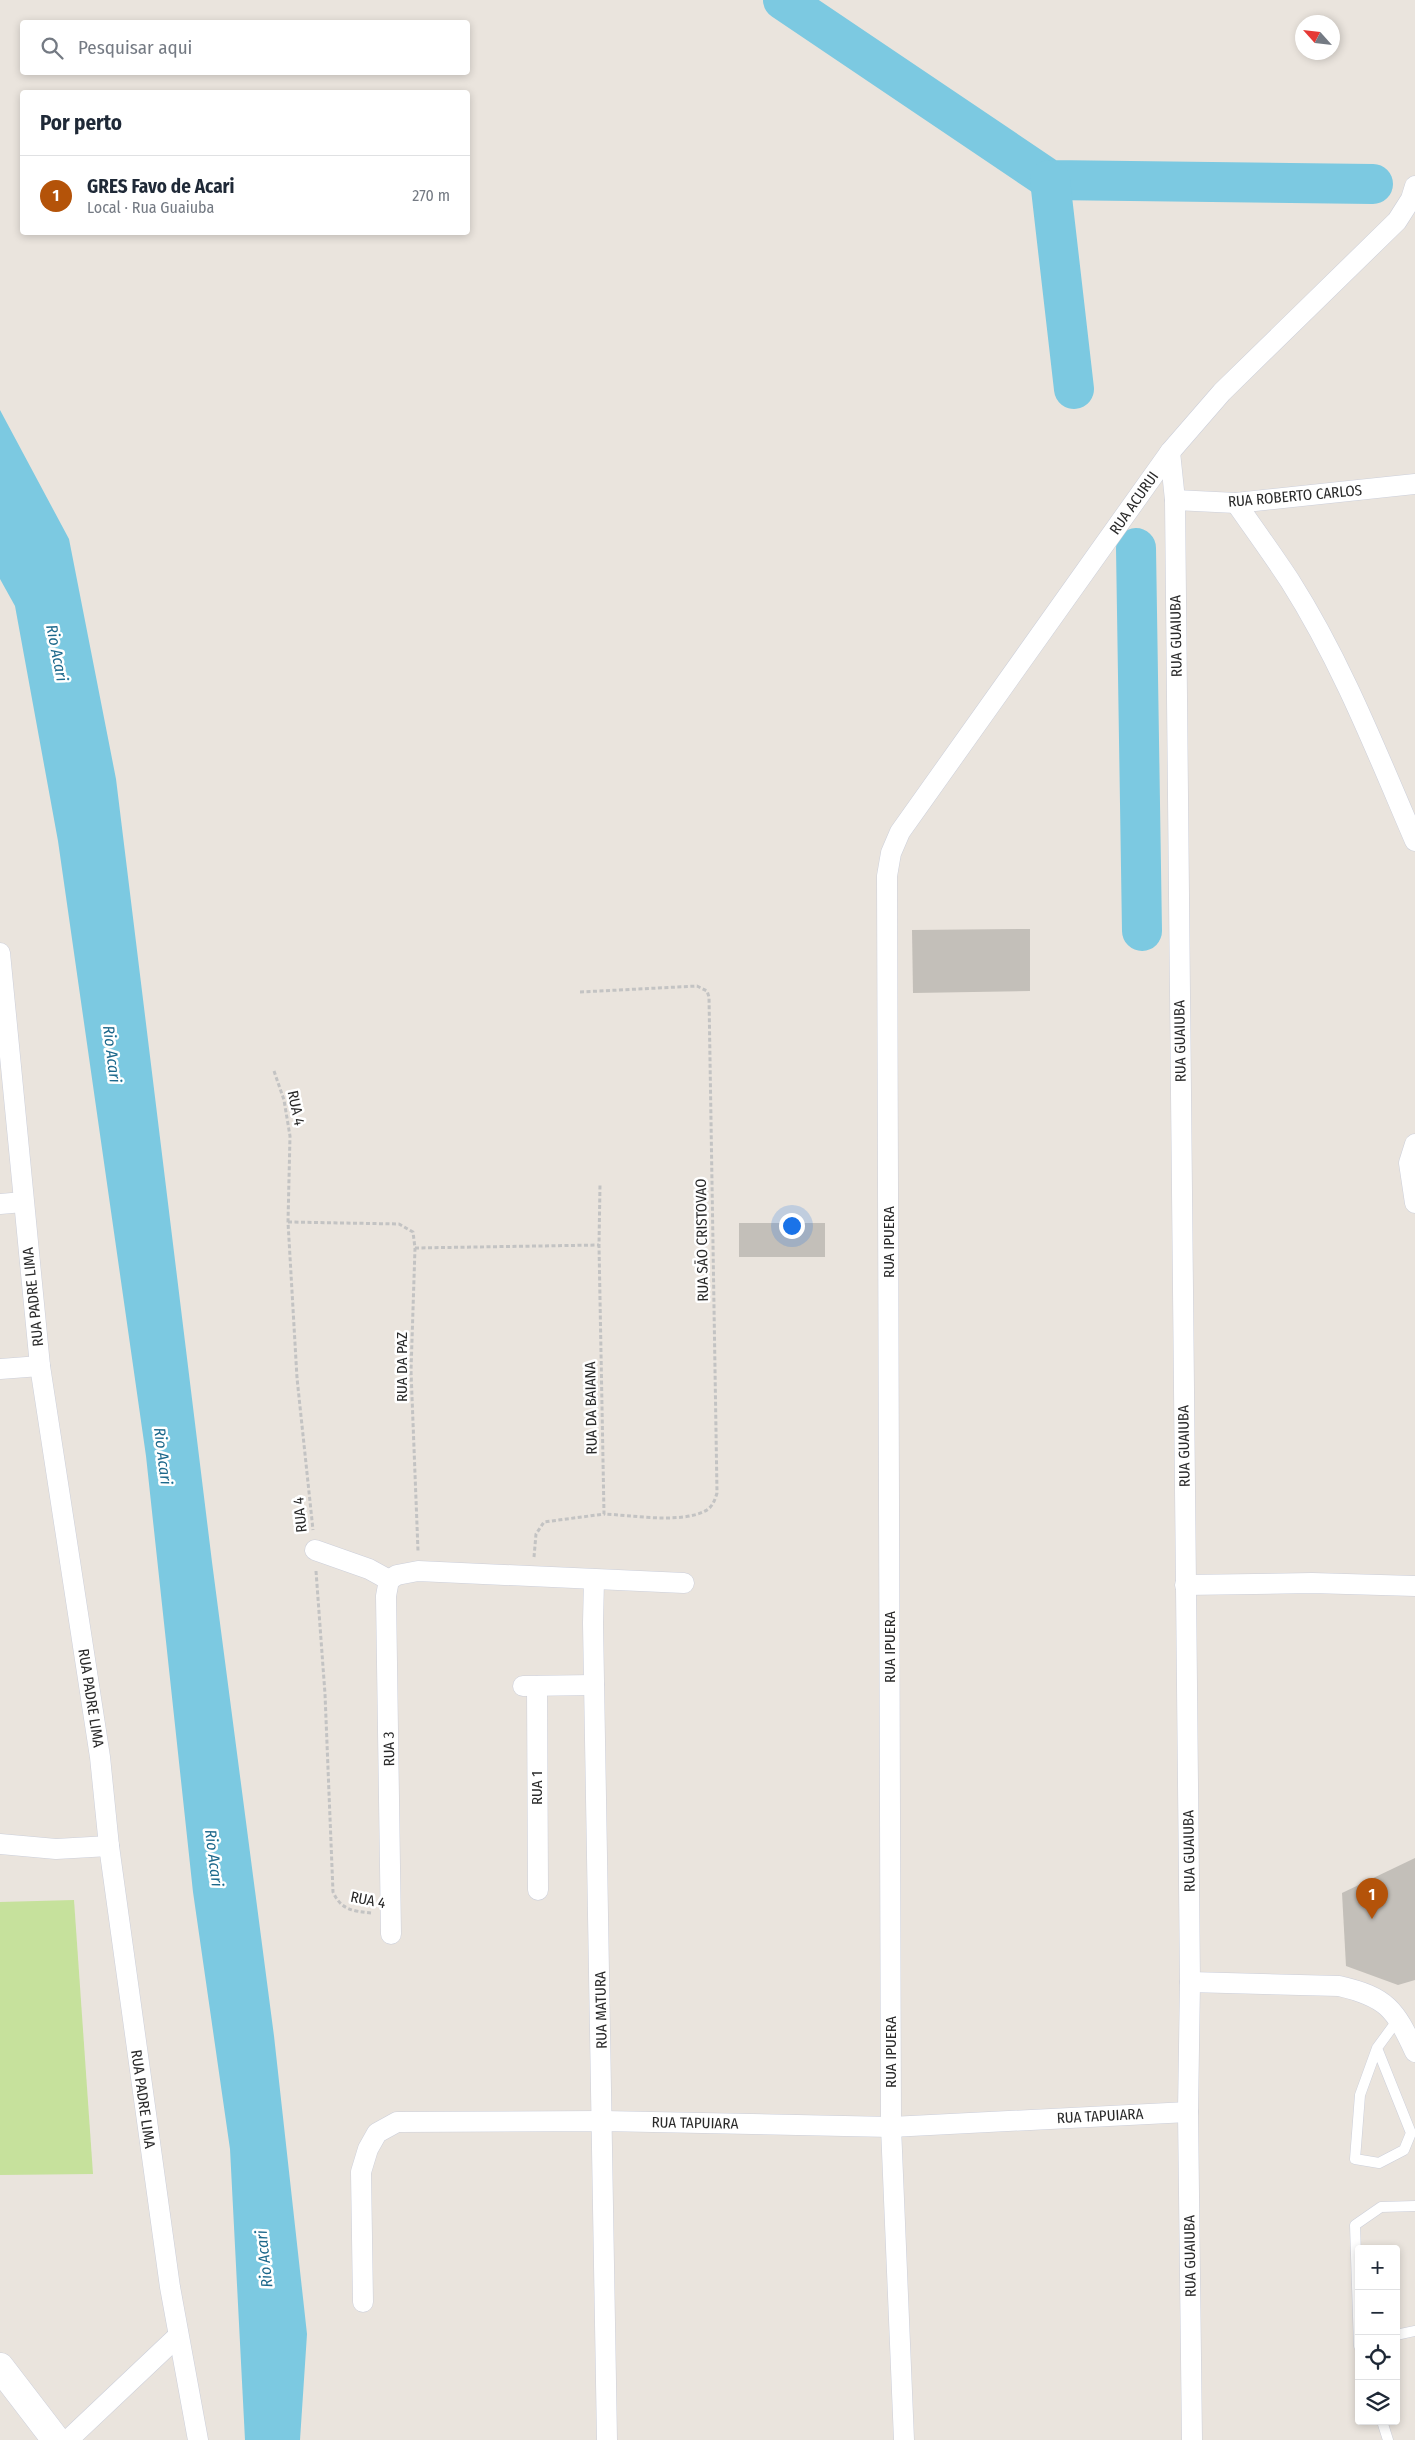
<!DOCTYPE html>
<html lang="pt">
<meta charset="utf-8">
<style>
:root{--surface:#fff;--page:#f2f2f3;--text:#1f2937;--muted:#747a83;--line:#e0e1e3;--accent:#b45309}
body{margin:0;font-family:"Fira Sans Condensed",sans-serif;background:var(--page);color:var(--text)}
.controls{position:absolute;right:15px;bottom:15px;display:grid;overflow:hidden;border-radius:5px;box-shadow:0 2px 8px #0003}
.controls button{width:45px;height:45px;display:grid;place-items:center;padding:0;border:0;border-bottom:1px solid var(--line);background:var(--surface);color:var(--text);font:25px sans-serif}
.compass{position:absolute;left:1295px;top:15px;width:45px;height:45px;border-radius:50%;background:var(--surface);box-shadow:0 2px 8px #0003;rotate:297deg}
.you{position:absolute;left:791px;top:1225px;width:18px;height:18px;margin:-12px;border:4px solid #fff;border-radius:50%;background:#1a73e8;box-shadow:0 0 0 8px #1a73e833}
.badge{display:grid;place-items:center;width:32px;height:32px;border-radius:50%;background:var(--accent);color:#fff;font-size:16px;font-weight:700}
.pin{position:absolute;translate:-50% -41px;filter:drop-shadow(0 1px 2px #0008)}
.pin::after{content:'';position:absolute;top:26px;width:18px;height:15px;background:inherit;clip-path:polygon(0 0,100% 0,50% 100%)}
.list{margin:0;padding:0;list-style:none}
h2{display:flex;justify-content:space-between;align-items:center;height:65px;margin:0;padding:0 20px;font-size:21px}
h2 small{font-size:16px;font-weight:400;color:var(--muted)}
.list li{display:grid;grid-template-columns:32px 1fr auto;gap:15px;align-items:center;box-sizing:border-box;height:80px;padding:0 20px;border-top:1px solid var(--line)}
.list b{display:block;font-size:19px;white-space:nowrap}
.list p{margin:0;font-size:16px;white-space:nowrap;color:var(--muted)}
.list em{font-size:16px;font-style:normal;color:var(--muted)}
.icon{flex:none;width:28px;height:28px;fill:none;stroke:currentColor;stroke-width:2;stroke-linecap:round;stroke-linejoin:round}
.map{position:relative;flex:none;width:1415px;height:2440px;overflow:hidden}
.search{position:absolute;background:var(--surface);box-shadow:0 2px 8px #0003;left:20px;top:20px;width:450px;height:55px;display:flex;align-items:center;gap:12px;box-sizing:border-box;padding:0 18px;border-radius:5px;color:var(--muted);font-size:19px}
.panel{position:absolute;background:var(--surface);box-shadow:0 2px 8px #0003;left:20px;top:90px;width:450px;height:145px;border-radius:5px}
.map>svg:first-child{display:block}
</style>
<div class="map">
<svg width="1415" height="2440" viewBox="0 0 1415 2440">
<rect width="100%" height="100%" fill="#eae4dd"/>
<polygon fill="#c6e19c" points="74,1900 93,2174 0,2175 0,1902"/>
<polygon fill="#7cc9e1" points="0,410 69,539 116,779 212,1562 274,2036 307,2334 300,2440 245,2440 230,2149 193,1892 146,1456 58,841 15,606 0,579"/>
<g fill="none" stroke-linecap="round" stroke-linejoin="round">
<g stroke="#7cc9e1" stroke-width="40">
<polyline points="783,0 1050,180 1373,184"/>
<polyline points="1050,180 1074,389"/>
<polyline points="1136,548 1142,931"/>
</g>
</g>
<g fill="#c3bfb9">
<polygon points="1030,929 1030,991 913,993 912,930"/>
<rect x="739" y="1223" width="86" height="34"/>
<polygon points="1415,1858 1415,1980 1398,1985 1346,1966 1342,1893"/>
</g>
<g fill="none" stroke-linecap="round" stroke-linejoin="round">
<defs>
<g id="lane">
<polyline points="1377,2048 1411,2133 1404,2150 1379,2163 1355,2159 1360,2095 1377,2048 1399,2018"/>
<polyline points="1396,2335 1415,2331"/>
<polyline points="1359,2346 1355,2225 1381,2207 1415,2206"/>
<polyline points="1382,2421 1388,2440"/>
</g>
<g id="street">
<polyline points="1170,452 1175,500 1190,1982 1188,2112 1192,2440"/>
<polyline points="1175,500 1236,503 1415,484"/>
<path d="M 1236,503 C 1254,529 1273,555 1290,581 C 1342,663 1377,753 1415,841"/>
<polyline points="0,953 40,1366 100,1757 109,1846 170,2287 198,2440"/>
<polyline points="1415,1144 1409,1163 1415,1203"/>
<polyline points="0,1204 23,1202"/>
<polyline points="0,1369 40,1366"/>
<polyline points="315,1550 369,1569 389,1580"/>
<polyline points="594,1580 593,1623 607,2440"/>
<polyline points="1185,1585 1312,1583 1415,1586"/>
<polyline points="523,1686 594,1685"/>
<polyline points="537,1686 538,1890"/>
<polyline points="0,1844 56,1849 109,1846"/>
<polyline points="391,1934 386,1596 389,1580 397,1575 418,1571 684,1583"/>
<path d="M 1190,1982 L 1339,1986 C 1387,1997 1395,2009 1415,2052"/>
<polyline points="363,2302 361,2172 368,2149 377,2133 397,2122 603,2121 891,2127 1188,2112"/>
<polyline points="68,2440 178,2336"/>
<polyline points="904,2440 891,2127 887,876 891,853 900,832 1170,452 1222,392 1397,221 1411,199 1415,186"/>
</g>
<polyline id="secondary" points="0,2367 56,2440"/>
</defs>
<use href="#lane" stroke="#cccfda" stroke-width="11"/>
<use href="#street" stroke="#cccfda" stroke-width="21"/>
<use href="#secondary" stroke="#cccfda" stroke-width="29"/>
<g stroke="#c3c3c3" stroke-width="3" stroke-dasharray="4 2.5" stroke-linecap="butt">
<path d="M 580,992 L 697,986 L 707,991 L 709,997 L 717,1493 C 715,1500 712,1508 705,1511 C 680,1524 631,1515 604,1514"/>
<polyline points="274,1071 284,1100 290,1136 288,1222 297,1378 313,1530"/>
<polyline points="288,1222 399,1224 413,1232 415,1248 411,1371 418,1551"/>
<polyline points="415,1248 599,1245"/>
<polyline points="534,1557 536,1534 544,1522 604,1514 599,1245 600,1185"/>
<path d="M 316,1571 L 325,1694 L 333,1892 C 341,1910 353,1911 371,1913"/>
</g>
<use href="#lane" stroke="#fff" stroke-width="10"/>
<use href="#street" stroke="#fff" stroke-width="20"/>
<use href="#secondary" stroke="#fff" stroke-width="28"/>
</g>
<g text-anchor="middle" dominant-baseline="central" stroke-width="5" stroke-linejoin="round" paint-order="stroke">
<g font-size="15" fill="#2a2a2a" stroke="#fff">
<text transform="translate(1295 496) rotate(-5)">RUA ROBERTO CARLOS</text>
<text transform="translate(1134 503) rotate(-55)">RUA ACURUI</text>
<text transform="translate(1176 636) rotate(-91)">RUA GUAIUBA</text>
<text transform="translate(1180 1041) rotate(-91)">RUA GUAIUBA</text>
<text transform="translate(296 1108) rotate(78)">RUA 4</text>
<text transform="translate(702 1240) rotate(-91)">RUA SĀO CRISTOVAO</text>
<text transform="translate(889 1242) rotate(-90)">RUA IPUERA</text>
<text transform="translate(33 1297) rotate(-96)">RUA PADRE LIMA</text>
<text transform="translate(402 1367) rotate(-90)">RUA DA PAZ</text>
<text transform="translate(591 1408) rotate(-91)">RUA DA BAIANA</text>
<text transform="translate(1184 1446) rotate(-91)">RUA GUAIUBA</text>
<text transform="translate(300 1515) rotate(-96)">RUA 4</text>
<text transform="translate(890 1647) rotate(-90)">RUA IPUERA</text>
<text transform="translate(91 1698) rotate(81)">RUA PADRE LIMA</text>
<text transform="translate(389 1749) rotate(-91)">RUA 3</text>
<text transform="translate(537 1788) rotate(-90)">RUA 1</text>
<text transform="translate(1189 1851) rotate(-91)">RUA GUAIUBA</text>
<text transform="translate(368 1900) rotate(11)">RUA 4</text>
<text transform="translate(601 2010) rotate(-91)">RUA MATURA</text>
<text transform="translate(891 2052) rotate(-90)">RUA IPUERA</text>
<text transform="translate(143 2099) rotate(82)">RUA PADRE LIMA</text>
<text transform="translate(1100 2116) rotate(-3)">RUA TAPUIARA</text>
<text transform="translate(695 2123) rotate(1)">RUA TAPUIARA</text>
<text transform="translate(1190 2256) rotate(-91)">RUA GUAIUBA</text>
</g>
<g font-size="16" font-style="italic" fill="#1c688b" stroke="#fff">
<text transform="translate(57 653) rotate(79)">Rio Acari</text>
<text transform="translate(112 1054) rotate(83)">Rio Acari</text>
<text transform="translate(163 1456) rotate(83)">Rio Acari</text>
<text transform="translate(214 1858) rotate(83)">Rio Acari</text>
<text transform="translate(264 2259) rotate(-96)">Rio Acari</text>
</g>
</g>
</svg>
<div class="controls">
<button>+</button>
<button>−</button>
<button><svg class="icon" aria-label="locate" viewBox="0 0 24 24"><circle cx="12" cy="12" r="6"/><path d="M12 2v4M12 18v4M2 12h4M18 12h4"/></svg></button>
<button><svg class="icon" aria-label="layers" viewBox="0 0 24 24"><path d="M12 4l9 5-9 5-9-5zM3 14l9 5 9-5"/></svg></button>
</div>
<svg class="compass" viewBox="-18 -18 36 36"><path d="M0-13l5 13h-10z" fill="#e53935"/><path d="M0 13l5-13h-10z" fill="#747a83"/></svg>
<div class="you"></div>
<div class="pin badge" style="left:1372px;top:1919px">1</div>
<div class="search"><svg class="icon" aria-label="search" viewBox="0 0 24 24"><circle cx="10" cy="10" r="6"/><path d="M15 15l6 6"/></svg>Pesquisar aqui</div>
<section class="panel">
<h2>Por perto<small></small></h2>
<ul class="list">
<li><span class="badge">1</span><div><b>GRES Favo de Acari</b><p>Local · Rua Guaiuba</p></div><em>270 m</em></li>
</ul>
</section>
</div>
